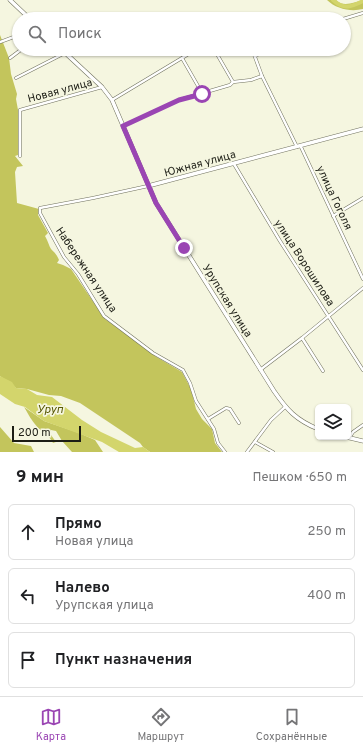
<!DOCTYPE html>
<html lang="ru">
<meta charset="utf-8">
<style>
:root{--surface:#fff;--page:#f6f6f6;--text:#202124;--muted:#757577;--line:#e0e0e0;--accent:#9a45b3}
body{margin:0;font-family:Overpass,sans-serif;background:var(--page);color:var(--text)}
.controls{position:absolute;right:12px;bottom:12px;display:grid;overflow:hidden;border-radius:6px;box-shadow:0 1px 3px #0004}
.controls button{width:36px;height:36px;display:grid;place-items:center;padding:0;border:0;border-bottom:1px solid var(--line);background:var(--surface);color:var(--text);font:20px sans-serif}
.scale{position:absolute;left:12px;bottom:10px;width:69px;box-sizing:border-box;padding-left:4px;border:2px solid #1c1d15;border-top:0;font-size:11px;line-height:14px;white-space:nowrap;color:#1c1d15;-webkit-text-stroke:3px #f5f6e0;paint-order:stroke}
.stop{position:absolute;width:12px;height:12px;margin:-9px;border:3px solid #9a45b3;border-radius:50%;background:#fff}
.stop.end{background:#9a45b3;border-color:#fff;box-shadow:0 1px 4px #0008}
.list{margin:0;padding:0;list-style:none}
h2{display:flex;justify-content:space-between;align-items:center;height:52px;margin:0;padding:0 16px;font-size:17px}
h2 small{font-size:13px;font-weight:400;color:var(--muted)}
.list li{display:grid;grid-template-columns:26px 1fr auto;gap:12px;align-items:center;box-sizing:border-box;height:56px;margin:0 8px 8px;padding:0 8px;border:1px solid var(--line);border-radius:6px}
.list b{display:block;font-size:15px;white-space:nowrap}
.list p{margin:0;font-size:13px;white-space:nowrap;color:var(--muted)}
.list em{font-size:13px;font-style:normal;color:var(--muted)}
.icon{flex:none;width:22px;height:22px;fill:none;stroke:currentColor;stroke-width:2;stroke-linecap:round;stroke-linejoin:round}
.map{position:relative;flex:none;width:363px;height:452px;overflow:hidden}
.search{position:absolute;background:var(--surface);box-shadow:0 1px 3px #0004;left:12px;right:12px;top:12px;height:44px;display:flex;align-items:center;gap:10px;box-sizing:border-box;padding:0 14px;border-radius:22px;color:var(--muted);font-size:15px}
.sheet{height:244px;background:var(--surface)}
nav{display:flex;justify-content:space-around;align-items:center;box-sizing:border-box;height:56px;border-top:1px solid var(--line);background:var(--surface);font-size:11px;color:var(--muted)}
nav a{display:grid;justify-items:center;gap:2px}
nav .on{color:var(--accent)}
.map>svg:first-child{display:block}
</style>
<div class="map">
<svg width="363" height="452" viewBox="0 0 363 452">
<rect width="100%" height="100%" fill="#f5f6e0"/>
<g fill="#c3c55c">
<path d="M 327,0 L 336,0 C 344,8 354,2 363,0 L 363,9 C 351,12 336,9 327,0 Z"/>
<path d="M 0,35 L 9,58 L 11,74 L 17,94 L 16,99 L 18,110 L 18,155 L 15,156 L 23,166 L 17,167 L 15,172 L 17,203 L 39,209 L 38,215 L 48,233 L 45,236 C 48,241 49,246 51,249 C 55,253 57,255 59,260 L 57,263 L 63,265 L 71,269 L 105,319 L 146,348 L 155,356 L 182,372 L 191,389 L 196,409 L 202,419 L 212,429 L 215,443 L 222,452 L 150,452 L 143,447 L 140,443 L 80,403 L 61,396 L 49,395 L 27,389 L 16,388 L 0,376 Z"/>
<path d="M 24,407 L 44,421 L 79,433 L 95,440 L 103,452 L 72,452 L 62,441 L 56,431 L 51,430 L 51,435 L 56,442 L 53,443 L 46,432 C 36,430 29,415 24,407 Z"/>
<polygon points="0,427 14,443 31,446 34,452 0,452"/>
</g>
<polygon fill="#d3d56c" points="0,376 12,382 16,388 27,389 37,395 52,397 82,420 101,432 135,448 143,447 150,452 119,452 102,442 44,421 25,407 15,404 0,394"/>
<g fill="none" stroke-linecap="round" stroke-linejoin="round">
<path stroke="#d3d56c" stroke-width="4" d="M 333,0 C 344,10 351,7 363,1"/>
<defs>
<g id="street">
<polyline points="343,19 363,13"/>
<polyline points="0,42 19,35"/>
<polyline points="214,49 233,82"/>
<polyline points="252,49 262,76 297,147"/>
<polyline points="255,56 270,49"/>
<polyline points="10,58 22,49"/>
<polyline points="182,58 202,93"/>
<polyline points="16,78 65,53"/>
<polyline points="112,100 197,49"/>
<polyline points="123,126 179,100 230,85 233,82 251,80 262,76"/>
<polyline points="301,147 363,279"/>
<polyline points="20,156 20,110 102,87"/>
<polyline points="234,164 280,241 363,370"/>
<polyline points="148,186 93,198 40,208 40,213 64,257 78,274 104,316 153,353 183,370 190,383 196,401 214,429 218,443 225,452"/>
<polyline points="333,216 363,198"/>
<polyline points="302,338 323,371"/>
<polyline points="260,370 302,338 363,288"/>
<polyline points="208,419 226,408 230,409 239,423"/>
<polyline points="349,438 353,432 363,425"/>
<polyline points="255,442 273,452"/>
<polyline points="247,452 271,420 285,407"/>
</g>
<g id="secondary">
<polyline points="10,0 30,19"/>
<path d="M 61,49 L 102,87 L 112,100 L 156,203 L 274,391 C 287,410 296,420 318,429"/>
<polyline points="148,186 363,129"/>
<polyline points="346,437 363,441"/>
</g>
</defs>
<use href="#street" stroke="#70715e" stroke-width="3.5"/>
<use href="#secondary" stroke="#70715e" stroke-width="4.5"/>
<use href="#street" stroke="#fff" stroke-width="2.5"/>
<use href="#secondary" stroke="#fff" stroke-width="3.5"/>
</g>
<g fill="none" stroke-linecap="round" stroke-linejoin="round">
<polyline stroke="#9a45b3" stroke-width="5" points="184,248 156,203 123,126 179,100 202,94"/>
</g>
<g text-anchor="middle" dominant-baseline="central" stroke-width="3.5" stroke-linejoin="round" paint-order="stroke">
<g font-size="11" fill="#1c1d15" stroke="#f5f6e0">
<text transform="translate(60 91) rotate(-15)">Новая улица</text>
<text transform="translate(200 164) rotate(-15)">Южная улица</text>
<text transform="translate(334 198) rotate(65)">улица Гоголя</text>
<text transform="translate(304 263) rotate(57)">улица Ворошилова</text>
<text transform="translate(86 270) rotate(56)">Набережная улица</text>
<text transform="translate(227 301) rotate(58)">Урупская улица</text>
</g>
<g font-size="12" font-style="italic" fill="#585805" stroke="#f5f6e0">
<text x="50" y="410">Уруп</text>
</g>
</g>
</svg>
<div class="controls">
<button><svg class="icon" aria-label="layers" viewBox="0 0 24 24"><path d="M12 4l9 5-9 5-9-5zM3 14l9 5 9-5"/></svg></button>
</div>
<div class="scale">200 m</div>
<div class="stop" style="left:202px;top:94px"></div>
<div class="stop end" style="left:184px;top:248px"></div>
<div class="search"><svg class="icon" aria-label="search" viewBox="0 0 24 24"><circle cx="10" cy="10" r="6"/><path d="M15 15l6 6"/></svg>Поиск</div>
</div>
<section class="sheet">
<h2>9 мин<small>Пешком · 650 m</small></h2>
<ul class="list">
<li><svg class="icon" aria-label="ahead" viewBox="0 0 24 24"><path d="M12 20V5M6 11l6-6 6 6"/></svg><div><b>Прямо</b><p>Новая улица</p></div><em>250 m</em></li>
<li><svg class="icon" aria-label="left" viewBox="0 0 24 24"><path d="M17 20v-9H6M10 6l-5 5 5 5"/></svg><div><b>Налево</b><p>Урупская улица</p></div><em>400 m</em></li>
<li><svg class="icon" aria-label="arrive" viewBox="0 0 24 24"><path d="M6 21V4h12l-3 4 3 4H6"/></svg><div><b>Пункт назначения</b></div></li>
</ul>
</section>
<nav>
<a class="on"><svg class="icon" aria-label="map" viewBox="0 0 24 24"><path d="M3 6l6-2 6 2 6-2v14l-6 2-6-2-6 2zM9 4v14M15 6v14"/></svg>Карта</a>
<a><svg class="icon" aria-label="directions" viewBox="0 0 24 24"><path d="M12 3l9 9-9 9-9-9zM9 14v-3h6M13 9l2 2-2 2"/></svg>Маршрут</a>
<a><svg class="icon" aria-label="saved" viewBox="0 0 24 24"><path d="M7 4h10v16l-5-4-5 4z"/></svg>Сохранённые</a>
</nav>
